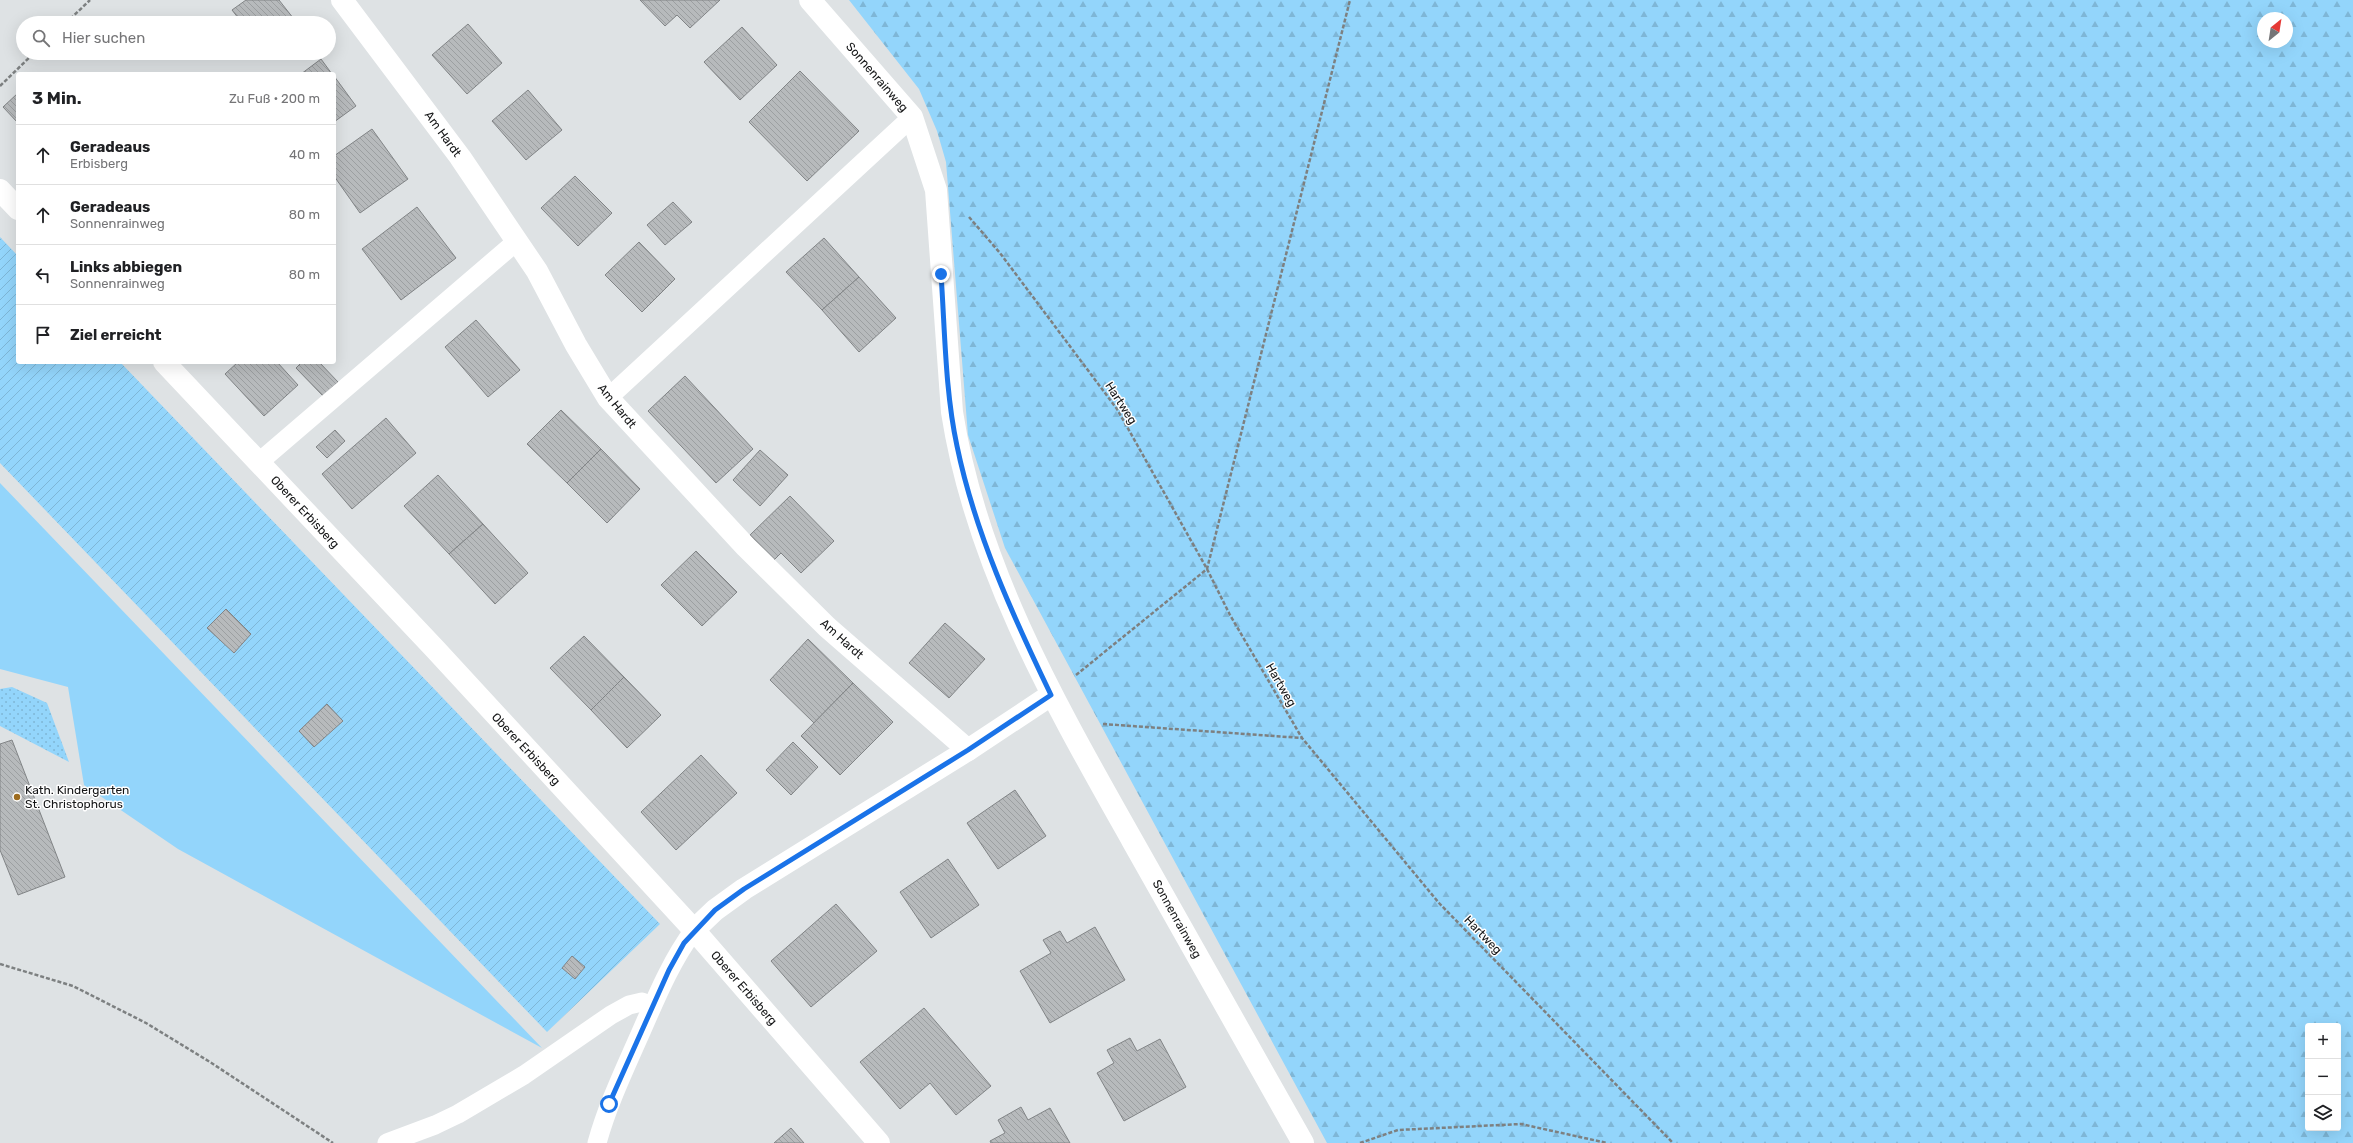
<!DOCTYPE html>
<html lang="de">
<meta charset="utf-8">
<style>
:root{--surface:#fff;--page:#f6f6f6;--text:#202124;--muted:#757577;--line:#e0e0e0}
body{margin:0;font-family:Rubik,sans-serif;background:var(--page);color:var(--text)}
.controls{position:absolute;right:12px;bottom:12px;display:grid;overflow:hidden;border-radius:4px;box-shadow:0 4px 16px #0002}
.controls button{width:36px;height:36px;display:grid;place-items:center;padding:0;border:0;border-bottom:1px solid var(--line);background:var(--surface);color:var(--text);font:20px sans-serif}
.compass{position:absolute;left:2257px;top:12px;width:36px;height:36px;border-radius:50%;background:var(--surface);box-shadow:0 4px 16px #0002;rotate:30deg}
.stop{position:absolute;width:12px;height:12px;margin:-9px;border:3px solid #1a73e8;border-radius:50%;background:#fff}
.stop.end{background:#1a73e8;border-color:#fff;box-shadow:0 1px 4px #0008}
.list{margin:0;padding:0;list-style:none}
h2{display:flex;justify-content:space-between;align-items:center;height:52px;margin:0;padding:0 16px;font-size:17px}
h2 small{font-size:13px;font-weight:400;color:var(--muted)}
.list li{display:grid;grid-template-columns:26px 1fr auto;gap:12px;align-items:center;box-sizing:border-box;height:60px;padding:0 16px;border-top:1px solid var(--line)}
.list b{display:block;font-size:15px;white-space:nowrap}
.list p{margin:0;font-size:13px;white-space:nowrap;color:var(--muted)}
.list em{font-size:13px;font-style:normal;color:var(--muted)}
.icon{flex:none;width:22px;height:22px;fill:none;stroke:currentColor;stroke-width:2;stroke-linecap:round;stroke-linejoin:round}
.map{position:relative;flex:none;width:2353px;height:1143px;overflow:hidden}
.search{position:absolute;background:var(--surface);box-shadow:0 4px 16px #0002;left:16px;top:16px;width:320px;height:44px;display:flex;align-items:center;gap:10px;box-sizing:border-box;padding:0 14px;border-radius:22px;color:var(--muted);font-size:15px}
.panel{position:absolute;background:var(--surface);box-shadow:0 4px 16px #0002;left:16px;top:72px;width:320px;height:292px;border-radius:4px}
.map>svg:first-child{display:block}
</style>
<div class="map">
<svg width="2353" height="1143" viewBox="0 0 2353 1143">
<defs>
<pattern id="forest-firs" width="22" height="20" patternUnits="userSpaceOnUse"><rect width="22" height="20" fill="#93d5fb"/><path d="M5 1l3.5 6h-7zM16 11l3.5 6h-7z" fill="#7eb6d6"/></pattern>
<pattern id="park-dots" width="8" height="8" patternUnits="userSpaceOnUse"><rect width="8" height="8" fill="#93d5fb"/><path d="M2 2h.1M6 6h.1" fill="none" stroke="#7eb6d6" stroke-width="1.8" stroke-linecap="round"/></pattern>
<pattern id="garden-furrows" width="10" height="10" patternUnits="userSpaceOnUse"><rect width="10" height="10" fill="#93d5fb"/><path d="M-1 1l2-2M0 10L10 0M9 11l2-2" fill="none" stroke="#7eb6d6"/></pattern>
<pattern id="building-back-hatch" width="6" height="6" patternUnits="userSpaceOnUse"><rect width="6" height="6" fill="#b7babc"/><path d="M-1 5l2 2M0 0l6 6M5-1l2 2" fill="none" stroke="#9c9fa1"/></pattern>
</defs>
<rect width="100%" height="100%" fill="#dee2e4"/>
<polygon fill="#93d5fb" points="0,483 542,1048 178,849 84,785 68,687 0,669"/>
<path fill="url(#forest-firs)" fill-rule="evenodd" d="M 849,0 L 2353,0 L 2353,1143 L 1327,1143 L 1005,548 L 968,435 L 946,162 L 937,131 L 919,89 ZM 2263,18 L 2287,18 L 2287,42 L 2263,42 ZM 2308,1026 L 2338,1026 L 2338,1128 L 2308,1128 Z"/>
<polygon fill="url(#park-dots)" points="12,687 47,703 69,762 0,726 0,689"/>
<polygon fill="url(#garden-furrows)" points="0,237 18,256 18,362 120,362 660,924 547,1032 0,463"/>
<g fill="url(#building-back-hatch)" stroke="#818486">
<polygon points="246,0 279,0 297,23 242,23 232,10"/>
<polygon points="640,0 720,0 690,28 677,15 665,26"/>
<polygon points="468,24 502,63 467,94 432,55"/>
<polygon points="742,27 777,65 740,100 704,62"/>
<polygon points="321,59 332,74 301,74"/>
<polygon points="800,71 859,131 807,181 749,122"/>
<polygon points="334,76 356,106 334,122"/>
<polygon points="528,90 562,130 526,160 492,121"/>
<polygon points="18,93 18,123 3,107"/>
<polygon points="372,129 408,179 360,213 334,176 334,156"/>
<polygon points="575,176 612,213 578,246 541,208"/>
<polygon points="673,202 692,222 665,245 647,225"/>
<polygon points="417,207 456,258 401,300 362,249"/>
<polygon points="824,238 859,277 822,310 786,272"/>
<polygon points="639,242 675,279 642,312 605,275"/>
<polygon points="859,277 896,318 859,352 822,310"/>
<polygon points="476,320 520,370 488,397 445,347"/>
<polygon points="238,362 277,362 298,385 264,416 225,374"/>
<polygon points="302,362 319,362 338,382 323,396 296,368"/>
<polygon points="685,376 753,449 716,483 648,411"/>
<polygon points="561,410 601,449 567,483 527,444"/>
<polygon points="386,418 416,453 352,509 322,474"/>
<polygon points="335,430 345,441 327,458 316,447"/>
<polygon points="601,449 640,489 607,523 567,483"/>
<polygon points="760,450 788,475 760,506 733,480"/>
<polygon points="438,475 483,524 449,554 404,506"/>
<polygon points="790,496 834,541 801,573 781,553 774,560 750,535"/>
<polygon points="483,524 528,573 495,604 449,554"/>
<polygon points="696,551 737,592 702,626 661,585"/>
<polygon points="226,609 251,634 234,653 207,628"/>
<polygon points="945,623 985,659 949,698 909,663"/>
<polygon points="584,636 624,677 591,710 550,668"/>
<polygon points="808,639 853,683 814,723 770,680"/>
<polygon points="624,677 661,715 627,748 591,710"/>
<polygon points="853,683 893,722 840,775 801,736"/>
<polygon points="327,704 343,721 314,747 299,731"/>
<polygon points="12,740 65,877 18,895 0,850 0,744"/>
<polygon points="793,742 818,767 791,795 766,770"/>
<polygon points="701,755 737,793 676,850 641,812"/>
<polygon points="1015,790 1046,836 998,869 967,823"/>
<polygon points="948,859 979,905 931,938 900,892"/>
<polygon points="836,904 877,951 811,1007 771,961"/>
<polygon points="1095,927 1125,980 1050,1023 1020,971 1051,953 1043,940 1060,931 1067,943"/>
<polygon points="572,956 585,967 575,979 562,968"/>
<polygon points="924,1008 991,1086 956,1115 930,1083 900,1109 860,1062"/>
<polygon points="1130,1038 1137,1051 1160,1039 1186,1087 1124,1121 1097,1073 1114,1063 1107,1050"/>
<polygon points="1021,1107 1028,1120 1050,1108 1070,1143 991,1143 990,1141 1005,1133 998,1120"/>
<polygon points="791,1128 804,1143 774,1143"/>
</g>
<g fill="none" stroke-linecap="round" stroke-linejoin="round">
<g stroke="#7d8081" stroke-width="2.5" stroke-dasharray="4 2" stroke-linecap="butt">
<polyline points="66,23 90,0"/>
<polyline points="0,86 34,53"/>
<polyline points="969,217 1000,253 1117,409 1207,569 1230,615 1302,738 1439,903 1673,1143"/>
<polyline points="1076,675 1207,569 1350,0"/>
<polyline points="1103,724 1302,738"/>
<polyline points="0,964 73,986 146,1023 210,1062 333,1143"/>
<polyline points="1360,1143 1398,1130 1521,1124 1607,1143"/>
</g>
<g stroke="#fff" stroke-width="19">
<polyline points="608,398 912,117"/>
<polyline points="258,463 517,241"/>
<polyline points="387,1143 435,1125 458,1114 524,1075 611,1015 629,1005 642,1002 652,1006"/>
<path d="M 597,1143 C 607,1107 622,1075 637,1041 C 654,1003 669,964 694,930"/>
</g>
<g stroke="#fff" stroke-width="22">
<polyline points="342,0 460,157 537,271 576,345 608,398 746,547 827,627 968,750"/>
<path d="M 810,0 L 912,117 L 936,190 L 952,412 C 976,567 1056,705 1132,840 C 1189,941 1246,1042 1303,1143"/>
<polyline points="0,190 18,209"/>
<polyline points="164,362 435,649 694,930 879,1143"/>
<polyline points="694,930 715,910 744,889 968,750 1051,695"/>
</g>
</g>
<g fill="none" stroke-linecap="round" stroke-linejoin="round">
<path stroke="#1a73e8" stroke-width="5" d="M 609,1104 L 669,970 L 684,943 L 715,910 L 744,889 L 968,750 L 1051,695 C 1013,616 975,533 957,446 C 945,390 945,331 941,274"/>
</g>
<circle fill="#9d6c20" stroke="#fff" stroke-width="1.5" cx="17" cy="797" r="4"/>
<g text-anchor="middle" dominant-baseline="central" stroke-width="3" stroke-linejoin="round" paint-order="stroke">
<g font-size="12" fill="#141516" stroke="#fff">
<text transform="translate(877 77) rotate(49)">Sonnenrainweg</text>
<text transform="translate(443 134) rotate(54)">Am Hardt</text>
<text transform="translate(1121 403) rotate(57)">Hartweg</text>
<text transform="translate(617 406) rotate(51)">Am Hardt</text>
<text transform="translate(305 512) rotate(47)">Oberer Erbisberg</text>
<text transform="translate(842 639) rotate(42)">Am Hardt</text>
<text transform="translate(1281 685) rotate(60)">Hartweg</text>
<text transform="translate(526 749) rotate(47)">Oberer Erbisberg</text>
<text transform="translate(1177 919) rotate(61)">Sonnenrainweg</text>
<text transform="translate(1483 935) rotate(46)">Hartweg</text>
<text transform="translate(744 988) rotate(49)">Oberer Erbisberg</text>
</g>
<g font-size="12" fill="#141516" stroke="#fff" text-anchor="start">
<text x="25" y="790">Kath. Kindergarten<tspan x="25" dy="14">St. Christophorus</tspan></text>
</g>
</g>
</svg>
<div class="controls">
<button>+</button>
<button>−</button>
<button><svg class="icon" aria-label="layers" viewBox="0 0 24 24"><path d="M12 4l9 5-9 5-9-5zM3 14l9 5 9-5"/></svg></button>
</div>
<svg class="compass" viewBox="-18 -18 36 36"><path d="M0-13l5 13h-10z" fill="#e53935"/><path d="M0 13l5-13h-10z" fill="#757577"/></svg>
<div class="stop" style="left:609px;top:1104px"></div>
<div class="stop end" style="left:941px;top:274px"></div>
<div class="search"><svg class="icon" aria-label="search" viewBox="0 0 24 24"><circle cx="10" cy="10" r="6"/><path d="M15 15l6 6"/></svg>Hier suchen</div>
<section class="panel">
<h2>3 Min.<small>Zu Fuß · 200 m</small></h2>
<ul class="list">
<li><svg class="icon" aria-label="ahead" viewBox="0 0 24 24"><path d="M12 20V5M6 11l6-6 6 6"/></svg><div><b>Geradeaus</b><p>Erbisberg</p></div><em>40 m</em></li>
<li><svg class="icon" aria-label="ahead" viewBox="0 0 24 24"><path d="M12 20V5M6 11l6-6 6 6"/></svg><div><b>Geradeaus</b><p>Sonnenrainweg</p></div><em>80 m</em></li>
<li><svg class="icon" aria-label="left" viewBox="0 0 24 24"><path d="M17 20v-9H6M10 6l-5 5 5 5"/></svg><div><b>Links abbiegen</b><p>Sonnenrainweg</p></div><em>80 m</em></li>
<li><svg class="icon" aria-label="arrive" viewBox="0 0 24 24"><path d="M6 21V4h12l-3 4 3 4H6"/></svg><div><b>Ziel erreicht</b></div></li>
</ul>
</section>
</div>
